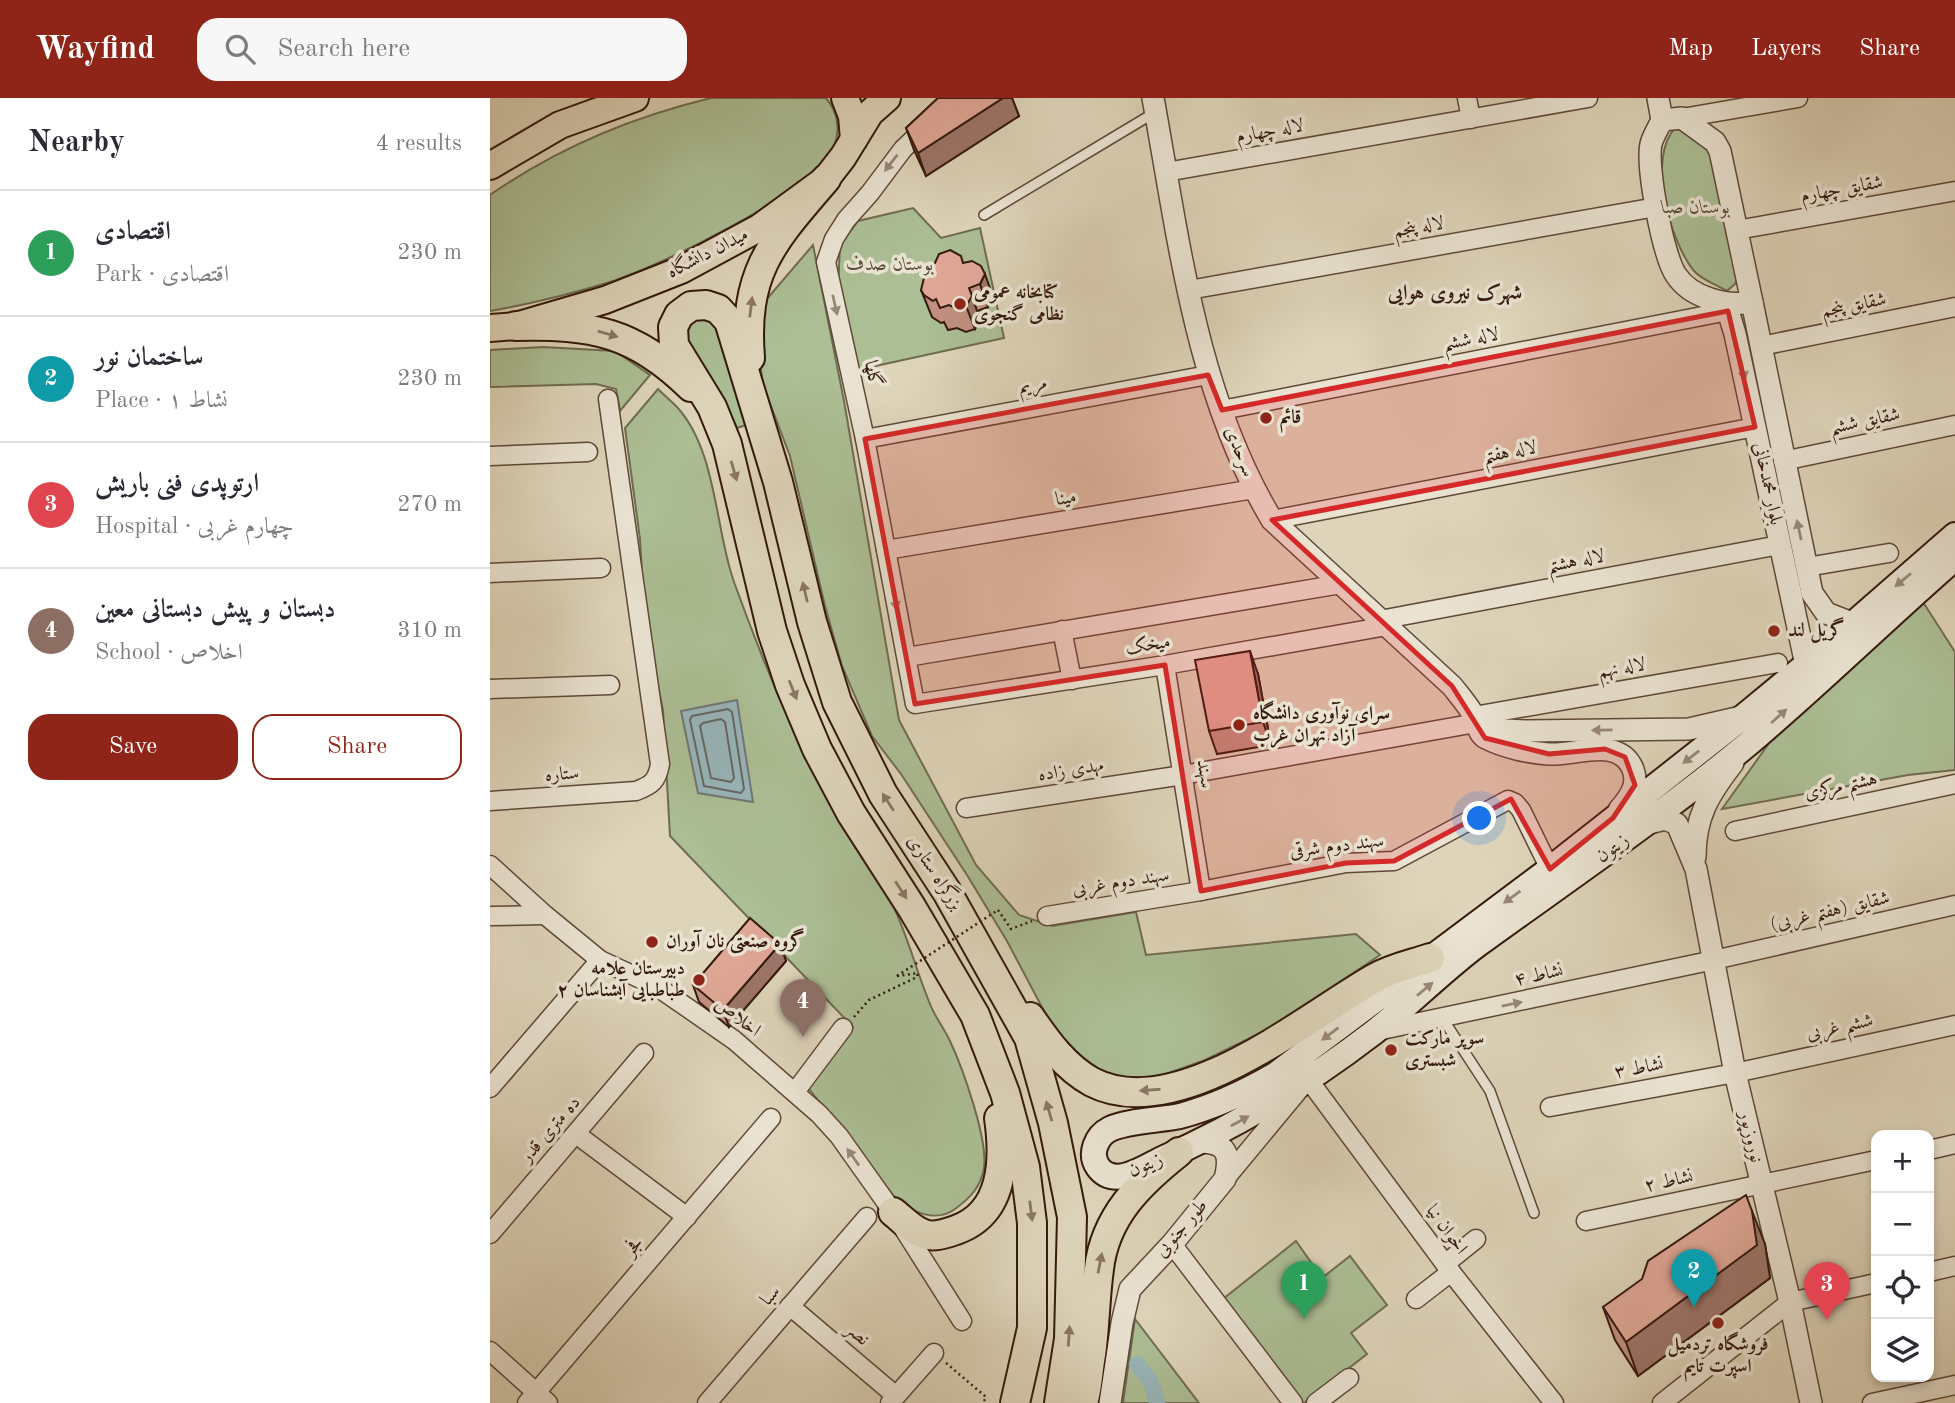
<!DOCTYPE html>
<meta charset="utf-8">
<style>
:root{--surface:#fff;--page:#f7f7f7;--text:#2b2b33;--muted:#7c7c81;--line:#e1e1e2;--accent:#8f2418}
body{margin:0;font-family:"Old Standard TT",Amiri,serif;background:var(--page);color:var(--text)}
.controls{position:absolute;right:21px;bottom:21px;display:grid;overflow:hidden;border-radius:14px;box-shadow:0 4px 10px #0003}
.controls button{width:63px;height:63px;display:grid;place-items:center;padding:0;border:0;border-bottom:2px solid var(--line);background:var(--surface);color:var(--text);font:35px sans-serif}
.you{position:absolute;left:990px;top:721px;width:24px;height:24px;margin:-18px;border:5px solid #fff;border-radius:50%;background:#1a73e8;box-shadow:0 0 0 10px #1a73e833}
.badge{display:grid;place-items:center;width:46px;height:46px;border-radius:50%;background:var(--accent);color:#fff;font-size:23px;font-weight:700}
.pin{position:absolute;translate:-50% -58px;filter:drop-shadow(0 2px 4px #0008)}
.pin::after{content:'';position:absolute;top:37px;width:24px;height:21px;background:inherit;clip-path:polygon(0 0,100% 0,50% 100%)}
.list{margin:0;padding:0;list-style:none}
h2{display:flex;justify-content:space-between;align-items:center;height:91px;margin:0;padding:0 28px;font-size:30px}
h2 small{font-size:23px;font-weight:400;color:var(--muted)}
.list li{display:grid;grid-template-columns:46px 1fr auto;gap:21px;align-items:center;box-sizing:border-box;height:126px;padding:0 28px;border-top:2px solid var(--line)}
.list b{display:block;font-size:26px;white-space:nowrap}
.list p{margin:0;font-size:23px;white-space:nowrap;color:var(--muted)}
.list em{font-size:23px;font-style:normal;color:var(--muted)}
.actions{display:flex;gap:14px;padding:21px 28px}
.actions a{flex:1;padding:16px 0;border:2px solid var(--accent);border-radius:21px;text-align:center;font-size:24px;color:var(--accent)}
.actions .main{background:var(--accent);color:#fff}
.icon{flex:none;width:38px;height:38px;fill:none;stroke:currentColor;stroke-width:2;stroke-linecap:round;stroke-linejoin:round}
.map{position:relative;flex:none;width:1465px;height:1305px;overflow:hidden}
header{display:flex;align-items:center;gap:42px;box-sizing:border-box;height:98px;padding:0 35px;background:var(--accent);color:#fff}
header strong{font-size:33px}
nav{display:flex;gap:38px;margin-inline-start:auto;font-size:24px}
.search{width:490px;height:63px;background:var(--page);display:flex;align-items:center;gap:18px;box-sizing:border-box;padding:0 24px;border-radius:21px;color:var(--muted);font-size:26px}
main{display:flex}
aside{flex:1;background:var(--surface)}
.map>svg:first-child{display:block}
</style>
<header>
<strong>Wayfind</strong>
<div class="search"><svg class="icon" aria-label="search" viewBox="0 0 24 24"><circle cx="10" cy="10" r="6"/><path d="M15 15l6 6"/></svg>Search here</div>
<nav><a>Map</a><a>Layers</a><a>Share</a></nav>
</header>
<main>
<aside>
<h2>Nearby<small>4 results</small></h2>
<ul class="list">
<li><span class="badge" style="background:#2e9e5b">1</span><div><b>اقتصادی</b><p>Park · اقتصادی</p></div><em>230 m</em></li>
<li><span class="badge" style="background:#0f9aa8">2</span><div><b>ساختمان نور</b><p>Place · نشاط ۱</p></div><em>230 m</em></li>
<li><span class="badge" style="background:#e0444e">3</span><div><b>ارتوپدی فنی باریش</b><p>Hospital · چهارم غربی</p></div><em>270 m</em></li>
<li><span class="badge" style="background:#8d6e63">4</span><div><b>دبستان و پیش دبستانی معین</b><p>School · اخلاص</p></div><em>310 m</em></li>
</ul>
<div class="actions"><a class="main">Save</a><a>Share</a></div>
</aside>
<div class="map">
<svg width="1465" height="1305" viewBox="0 0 1465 1305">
<rect width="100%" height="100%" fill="#ded4b9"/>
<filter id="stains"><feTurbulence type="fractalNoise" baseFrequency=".00286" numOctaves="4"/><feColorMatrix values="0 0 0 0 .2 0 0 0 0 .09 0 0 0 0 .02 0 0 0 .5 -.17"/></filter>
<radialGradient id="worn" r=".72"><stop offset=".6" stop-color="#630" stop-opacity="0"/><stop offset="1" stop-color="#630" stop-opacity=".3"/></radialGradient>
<g fill="#acbe94" stroke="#706c50" stroke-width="2" fill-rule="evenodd">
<path d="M 221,0 L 336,0 C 348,14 351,33 343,50 C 324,94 168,169 120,184 C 81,196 40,206 0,213 L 0,97 C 66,51 142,19 221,0 Z"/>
<path d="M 1186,29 L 1206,41 L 1224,58 L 1248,177 L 1246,185 L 1237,193 C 1227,187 1212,182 1204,173 C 1180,144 1156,59 1186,29 Z"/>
<path d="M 423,110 L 451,140 L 490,130 L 514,240 L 367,272 L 348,191 L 350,147 L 368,123 ZM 442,203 L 487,213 L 490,221 L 451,225 Z"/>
<polygon points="323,147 354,303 409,622 486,767 529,817 562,828 646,814 656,857 866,836 890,857 783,929 715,962 662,981 624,978 597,966 572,947 517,843 477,777 411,676 382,638 352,568 335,508 300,358 273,287 267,239 276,202"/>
<polygon points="199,218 226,219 256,327 247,330 230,296 199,258 194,224"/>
<polygon points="53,249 125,253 160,277 130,313 126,291 106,286 0,289 0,252"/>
<path d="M 168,291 C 174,297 181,303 187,309 C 227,353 225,431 244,484 C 265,542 288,600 314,656 C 336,706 372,749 398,797 C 416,831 425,870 440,906 C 445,919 454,930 460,943 C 473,971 498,1041 494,1070 C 491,1089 480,1100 465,1111 C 446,1125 423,1114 407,1102 L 316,987 L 363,929 L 180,738 L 173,612 L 155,525 L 150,441 L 135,330 Z"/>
<polygon points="1433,504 1465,554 1465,672 1418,677 1232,711 1282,641"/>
<polygon points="806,1143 832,1180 860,1158 897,1207 861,1235 877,1256 814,1305 812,1305 733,1201"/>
<polygon points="645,1221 709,1305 633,1305"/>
</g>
<polygon fill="#98b5ba" stroke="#707775" stroke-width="2" points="247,602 263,704 208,695 191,613"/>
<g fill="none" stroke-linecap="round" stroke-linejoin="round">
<g stroke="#666764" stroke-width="2">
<polygon points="238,611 242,614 254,691 251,695 214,688 200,622 202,618"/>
<polygon points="231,621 235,624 244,680 241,684 221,680 210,628 213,625"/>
</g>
<polyline stroke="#98b5ba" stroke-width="16" points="647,1266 661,1284 667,1305"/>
<defs>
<g id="service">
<polyline points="494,117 664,15"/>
<polyline points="953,921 1000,993 1044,1115"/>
</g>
<g id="minor">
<polyline points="467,0 413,51 380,95 356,122 344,141 336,164 375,341 425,606 675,567 897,528"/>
<polyline points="977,0 981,21"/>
<polyline points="1192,20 1308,0"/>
<polyline points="676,74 1098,0"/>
<polyline points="1247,132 1465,93"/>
<polyline points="699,192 1166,109"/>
<polyline points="1271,248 1465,209"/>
<polyline points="732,312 1238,213"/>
<polyline points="375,341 718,277"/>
<polyline points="0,358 98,354"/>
<polyline points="1293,363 1465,327"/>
<polyline points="782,422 1265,329"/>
<polyline points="396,452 764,391"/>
<polyline points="1317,469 1399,455"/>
<polyline points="0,475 111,470"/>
<polyline points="890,522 1289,447"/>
<polyline points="572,532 582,582"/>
<polyline points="417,559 851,486"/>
<polyline points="675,567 711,793"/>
<polyline points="0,591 120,587"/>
<polyline points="984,618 1288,565"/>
<path d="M 0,703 L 146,693 C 162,687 167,683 170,666 L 118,301"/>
<polyline points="476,710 693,677 986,625"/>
<polyline points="1245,733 1465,686"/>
<polyline points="0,767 55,817 110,862 166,888 244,942 329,1016 349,1038 403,1114 472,1223"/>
<polyline points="0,818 55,817"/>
<polyline points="557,818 711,793 856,765 904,763 1018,702 1025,705 1031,712 1060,771"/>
<polyline points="887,933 1224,862 1465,807"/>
<polyline points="0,990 110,862"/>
<polyline points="305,994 353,930"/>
<polyline points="1060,1009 1245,975 1465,927"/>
<polyline points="86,1036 197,1119"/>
<polyline points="1439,1052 1465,1046"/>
<polyline points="735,1081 818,981 961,1174 1064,1305"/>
<polyline points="1096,1123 1386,1062"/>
<polyline points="0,1136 154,955"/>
<polyline points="682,1146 803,1305"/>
<polyline points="955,1166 986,1141"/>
<polyline points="1439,1174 1465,1168"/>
<polyline points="926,1201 961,1174"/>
<polyline points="300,1208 406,1298"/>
<polyline points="0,1253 58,1305"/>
<polyline points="37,1305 281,1020"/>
<polyline points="217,1305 377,1119"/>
<polyline points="400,1305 444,1255"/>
<polyline points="826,1305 859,1280"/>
<polyline points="1172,1305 1300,1204 1386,1185"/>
<polyline points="1382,1305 1465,1287"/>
</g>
<g id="tertiary">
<path d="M 663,0 C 689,143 706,296 782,422 L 962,588 C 969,597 978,607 984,618 C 988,626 988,636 996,640 C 1013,649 1040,655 1059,656 C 1085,658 1127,638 1142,669 C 1150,686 1140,699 1129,712"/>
<polyline points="1168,0 1172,22"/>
<path d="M 1192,20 L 1225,44 L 1230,53 L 1262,204 C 1237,209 1201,200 1186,177 C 1173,158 1156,68 1161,46 C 1163,38 1169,29 1172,22 Z"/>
<polyline points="1262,204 1322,495 1336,515 1362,525"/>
<polyline points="1236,206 1245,236 1316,567"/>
<polyline points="991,626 1015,632 1036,633 1199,631 1251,619"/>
<polyline points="1159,725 1175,721 1187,726 1206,771 1245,975 1300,1204 1321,1305"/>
<path d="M 1205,759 C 1205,718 1219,696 1243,665"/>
<path d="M 620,1305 L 632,1225 L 640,1191 L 682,1146 L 735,1081 C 741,1056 737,1045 711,1044"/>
</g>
<path id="secondary" d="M 1465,437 L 1316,567 L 1253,619 L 1060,771 L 785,977 C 754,995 724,1009 690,1018 C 671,1022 636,1023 620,1031 C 606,1038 599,1056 608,1069 C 624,1091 654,1070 672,1061 C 747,1028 818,985 883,935 C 919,907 951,874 987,847 C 1078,781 1171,718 1258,646 C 1329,586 1395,521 1465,460"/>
<g id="primary">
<polyline points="355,0 362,18 364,41"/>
<polyline points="0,68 70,27 145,0"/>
<polyline points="0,230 26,228 115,202 191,172 269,130 336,81 353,59 380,15 397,0"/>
</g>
<g id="trunk">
<path d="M 26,228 C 102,226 145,234 201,289"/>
<path d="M 260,260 C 253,173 283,143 336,81"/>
<path d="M 540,919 C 557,944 575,969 602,984 C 687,1028 816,919 885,880 C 902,870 923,866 940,860"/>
<path d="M 403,1114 C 412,1121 423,1133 434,1136 C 444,1140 457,1135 466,1132 C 514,1115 515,1062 509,1020"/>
<polyline points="525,1305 542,1230 542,1125 535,1069 515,995 485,917 422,810 361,715 327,651 300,587 282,533 237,346 222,309 184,247 183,229 189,217 201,208 216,207 228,211 239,223 288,384 322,524 347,604 393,696 457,794 539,940 563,1025 582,1119 579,1241 569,1305"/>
<path d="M 593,1305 C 598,1290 598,1273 601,1257 C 605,1228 605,1199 609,1171 C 615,1118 650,1085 689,1054"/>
</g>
</defs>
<use href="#service" stroke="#5e4838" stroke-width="12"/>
<use href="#minor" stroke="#5e4838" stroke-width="21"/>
<use href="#tertiary" stroke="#5e4838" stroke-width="24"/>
<use href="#secondary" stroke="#34190d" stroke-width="28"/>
<use href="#primary" stroke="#34190d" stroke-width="30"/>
<use href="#trunk" stroke="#34190d" stroke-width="32"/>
<g stroke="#34190d" stroke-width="2.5" stroke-dasharray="2 3.5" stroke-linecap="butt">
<polyline points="508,812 521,831 542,823"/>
<polyline points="407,878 428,875"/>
<polyline points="364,919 379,902 427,879 428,875"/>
<polyline points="456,1265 496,1299 493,1305"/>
</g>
<use href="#service" stroke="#eae3d2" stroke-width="9"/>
<use href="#minor" stroke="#eae3d2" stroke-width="18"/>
<use href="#tertiary" stroke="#eae3d2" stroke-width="21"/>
<use href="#secondary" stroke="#eae3d2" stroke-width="24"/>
<use href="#primary" stroke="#ded4b9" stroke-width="26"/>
<use href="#trunk" stroke="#ded4b9" stroke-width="28"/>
<polyline stroke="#34190d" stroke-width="2.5" stroke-dasharray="2 3.5" stroke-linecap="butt" points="407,878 508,812"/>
</g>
<g fill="#c19081" stroke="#34190d" stroke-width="2">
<polygon points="448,0 522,0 529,18 436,78 424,52 416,30"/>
<polygon points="473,165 503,199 498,209 487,213 490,221 485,231 476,234 467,230 458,232 454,224 451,225 442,219 431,192"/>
<polygon points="768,576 781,647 727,656 719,633"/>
<polygon points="290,846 296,863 239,929 209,904 203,887"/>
<polygon points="1275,1146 1280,1180 1148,1278 1125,1242 1113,1209"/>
</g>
<g fill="#9d7569" stroke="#34190d" stroke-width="2">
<polygon points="513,0 522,0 529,18 436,78 428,55"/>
<polygon points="495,176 503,199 498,209 490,186"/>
<polygon points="479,190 490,221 485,231 476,208"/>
<polygon points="760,553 768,576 781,647 773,624"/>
<polygon points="290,846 296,863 239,929 233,912"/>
<polygon points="1262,1113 1275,1146 1280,1180 1148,1278 1136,1244"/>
</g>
<g fill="#e0a796" stroke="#34190d" stroke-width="2">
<polygon points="448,0 513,0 428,55 416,30"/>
<polygon points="460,152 471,158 473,165 482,163 491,168 495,176 490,186 479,190 482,198 476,208 467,211 459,207 450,210 446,201 443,203 434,197 431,192 434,180 438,179 437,169 445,165 449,156"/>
<polygon points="760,553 773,624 719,633 705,562"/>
<polygon points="260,820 290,846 233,912 203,887"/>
<polygon points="1256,1097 1262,1113 1267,1147 1136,1244 1113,1209 1152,1181 1158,1163"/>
</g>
<defs><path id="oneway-solid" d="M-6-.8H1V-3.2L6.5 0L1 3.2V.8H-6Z" transform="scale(1.75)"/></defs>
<g fill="#988879">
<use href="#oneway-solid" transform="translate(401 65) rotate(128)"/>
<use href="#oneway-solid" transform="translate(345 207) rotate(77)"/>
<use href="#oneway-solid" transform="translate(1253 272) rotate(78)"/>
<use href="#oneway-solid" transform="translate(1309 432) rotate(-102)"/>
<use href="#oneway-solid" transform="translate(1413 482) rotate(140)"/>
<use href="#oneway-solid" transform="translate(405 502) rotate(79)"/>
<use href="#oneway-solid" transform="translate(1289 618) rotate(-42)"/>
<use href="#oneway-solid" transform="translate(1112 632) rotate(179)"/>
<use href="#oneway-solid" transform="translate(1201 659) rotate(142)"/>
<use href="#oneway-solid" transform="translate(1022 799) rotate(144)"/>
<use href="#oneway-solid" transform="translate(935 891) rotate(-40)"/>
<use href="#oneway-solid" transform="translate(1022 906) rotate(-12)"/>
<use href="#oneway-solid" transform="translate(840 936) rotate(143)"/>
<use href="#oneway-solid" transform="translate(750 1023) rotate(-29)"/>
<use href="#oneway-solid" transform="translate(363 1059) rotate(-125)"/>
</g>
<g fill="#897663">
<use href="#oneway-solid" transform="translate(261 209) rotate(-83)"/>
<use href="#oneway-solid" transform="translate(118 236) rotate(16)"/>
<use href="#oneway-solid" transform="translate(244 373) rotate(74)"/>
<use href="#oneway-solid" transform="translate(315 494) rotate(-103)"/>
<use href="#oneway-solid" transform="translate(303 592) rotate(68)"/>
<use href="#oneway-solid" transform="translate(398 704) rotate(-123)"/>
<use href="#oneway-solid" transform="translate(411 792) rotate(57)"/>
<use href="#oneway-solid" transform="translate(660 992) rotate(176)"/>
<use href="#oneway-solid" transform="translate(559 1013) rotate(-106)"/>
<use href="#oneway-solid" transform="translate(541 1113) rotate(83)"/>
<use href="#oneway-solid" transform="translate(610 1165) rotate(-79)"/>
<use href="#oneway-solid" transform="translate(579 1238) rotate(-86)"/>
</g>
<path fill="#d62828" fill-opacity="0.2" stroke="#d62828" stroke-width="5" stroke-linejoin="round" d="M 1238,213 L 1265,329 L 782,422 L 962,588 L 995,640 L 1059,656 L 1115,651 L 1135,659 L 1145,687 L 1123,720 L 1060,771 L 1021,701 L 904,763 L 856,765 L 711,793 L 675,567 L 425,606 L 375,341 L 718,277 L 732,312 Z"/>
<g fill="#8f2418" stroke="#eae3d2" stroke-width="2.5">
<circle cx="470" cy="206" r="7"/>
<circle cx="776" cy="320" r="7"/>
<circle cx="1284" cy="533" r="7"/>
<circle cx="749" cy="627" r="7"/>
<circle cx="162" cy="844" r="7"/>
<circle cx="209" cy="882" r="7"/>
<circle cx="901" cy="952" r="7"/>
<circle cx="1228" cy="1225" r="7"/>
</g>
<g text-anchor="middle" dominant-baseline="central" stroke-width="7" stroke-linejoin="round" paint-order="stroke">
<g font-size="19" fill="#34190d" stroke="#eae3d2">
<text transform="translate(780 34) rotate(-10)">لاله چهارم</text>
<text transform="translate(1352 92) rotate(-10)">شقایق چهارم</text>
<text transform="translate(929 130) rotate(-10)">لاله پنجم</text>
<text transform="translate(218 156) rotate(-27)">میدان دانشگاه</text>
<text transform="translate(1364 208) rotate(-11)">شقایق پنجم</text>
<text transform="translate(981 242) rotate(-11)">لاله ششم</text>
<text transform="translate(382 276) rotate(77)">گلها</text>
<text transform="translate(543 288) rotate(-11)">مریم</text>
<text transform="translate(1375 324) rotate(-12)">شقایق ششم</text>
<text transform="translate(749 354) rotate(68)">سرحدی</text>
<text transform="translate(1020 355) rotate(-11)">لاله هفتم</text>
<text transform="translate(1277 386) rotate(78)">بلوار محمدخانی</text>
<text transform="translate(576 401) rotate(-9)">مینا</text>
<text transform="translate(1086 464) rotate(-11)">لاله هشتم</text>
<text transform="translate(658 548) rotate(-9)">میخک</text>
<text transform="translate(1132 571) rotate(-10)">لاله نهم</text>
<text transform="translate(581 673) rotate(-9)">مهدی زاده</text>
<text transform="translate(714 676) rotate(81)">سهند</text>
<text transform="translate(72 677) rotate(-4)">ستاره</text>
<text transform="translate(1351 689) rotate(-12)">هشتم مرکزی</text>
<text transform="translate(847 749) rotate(-7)">سهند دوم شرقی</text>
<text transform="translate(1123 751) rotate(-36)">زیتون</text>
<text transform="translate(444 775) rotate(57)">بزرگراه ستاری</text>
<text transform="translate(631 785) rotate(-9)">سهند دوم غربی</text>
<text transform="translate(1340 814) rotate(-13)">شقایق (هفتم غربی)</text>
<text transform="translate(1049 878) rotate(-12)">نشاط ۴</text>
<text transform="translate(247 920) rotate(37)">اخلاص</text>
<text transform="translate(1350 930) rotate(-12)">ششم غربی</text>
<text transform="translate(1149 971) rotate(-10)">نشاط ۳</text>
<text transform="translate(61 1032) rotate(-49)">ده متری قدر</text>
<text transform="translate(1260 1039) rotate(77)">نوروزپور</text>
<text transform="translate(656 1068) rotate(-23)">زیتون</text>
<text transform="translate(1179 1084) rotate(-12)">نشاط ۲</text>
<text transform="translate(692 1131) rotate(-49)">طور جنوبی</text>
<text transform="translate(956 1132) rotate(54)">اخوان نیا</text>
<text transform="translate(144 1149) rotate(-49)">فجر</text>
<text transform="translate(281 1198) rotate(-49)">سبا</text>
<text transform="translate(367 1237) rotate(40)">نصر</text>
</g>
<g font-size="19" font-style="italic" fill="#584b36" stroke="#eae3d2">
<text x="1206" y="110">بوستان صبا</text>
<text x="400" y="167">بوستان صدف</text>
</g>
<g font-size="19" font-weight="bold" fill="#34190d" stroke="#eae3d2" text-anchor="start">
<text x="484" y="195">کتابخانه عمومی<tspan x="484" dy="22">نظامی گنجوی</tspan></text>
<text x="790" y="320">قائم</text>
<text x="1298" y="533">گریل لند</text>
<text x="763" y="616">سرای نوآوری دانشگاه<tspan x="763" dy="22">آزاد تهران غرب</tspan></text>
<text x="176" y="844">گروه صنعتی نان آوران</text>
<text x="195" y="871" text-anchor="end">دبیرستان علامه<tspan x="195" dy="22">طباطبایی آبشناسان ۲</tspan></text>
<text x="915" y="941">سوپر مارکت<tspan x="915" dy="22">شبستری</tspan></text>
<text x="1228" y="1247" text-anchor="middle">فروشگاه تردمیل<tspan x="1228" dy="22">اسپرت تایم</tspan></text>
</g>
<g font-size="21" font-weight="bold" fill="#34190d" stroke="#eae3d2">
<text x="965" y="195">شهرک نیروی هوایی</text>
</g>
</g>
<rect width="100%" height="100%" filter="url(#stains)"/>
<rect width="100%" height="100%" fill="url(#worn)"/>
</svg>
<div class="controls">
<button>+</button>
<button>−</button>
<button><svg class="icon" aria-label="locate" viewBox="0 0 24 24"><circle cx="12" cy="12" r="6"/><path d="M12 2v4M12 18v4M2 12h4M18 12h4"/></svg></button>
<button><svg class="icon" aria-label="layers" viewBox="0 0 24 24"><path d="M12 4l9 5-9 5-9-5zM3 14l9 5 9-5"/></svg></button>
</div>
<div class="you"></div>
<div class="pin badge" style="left:814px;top:1221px;background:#2e9e5b">1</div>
<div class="pin badge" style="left:1204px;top:1209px;background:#0f9aa8">2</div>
<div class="pin badge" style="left:1337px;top:1222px;background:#e0444e">3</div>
<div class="pin badge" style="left:313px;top:939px;background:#8d6e63">4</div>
</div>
</main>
